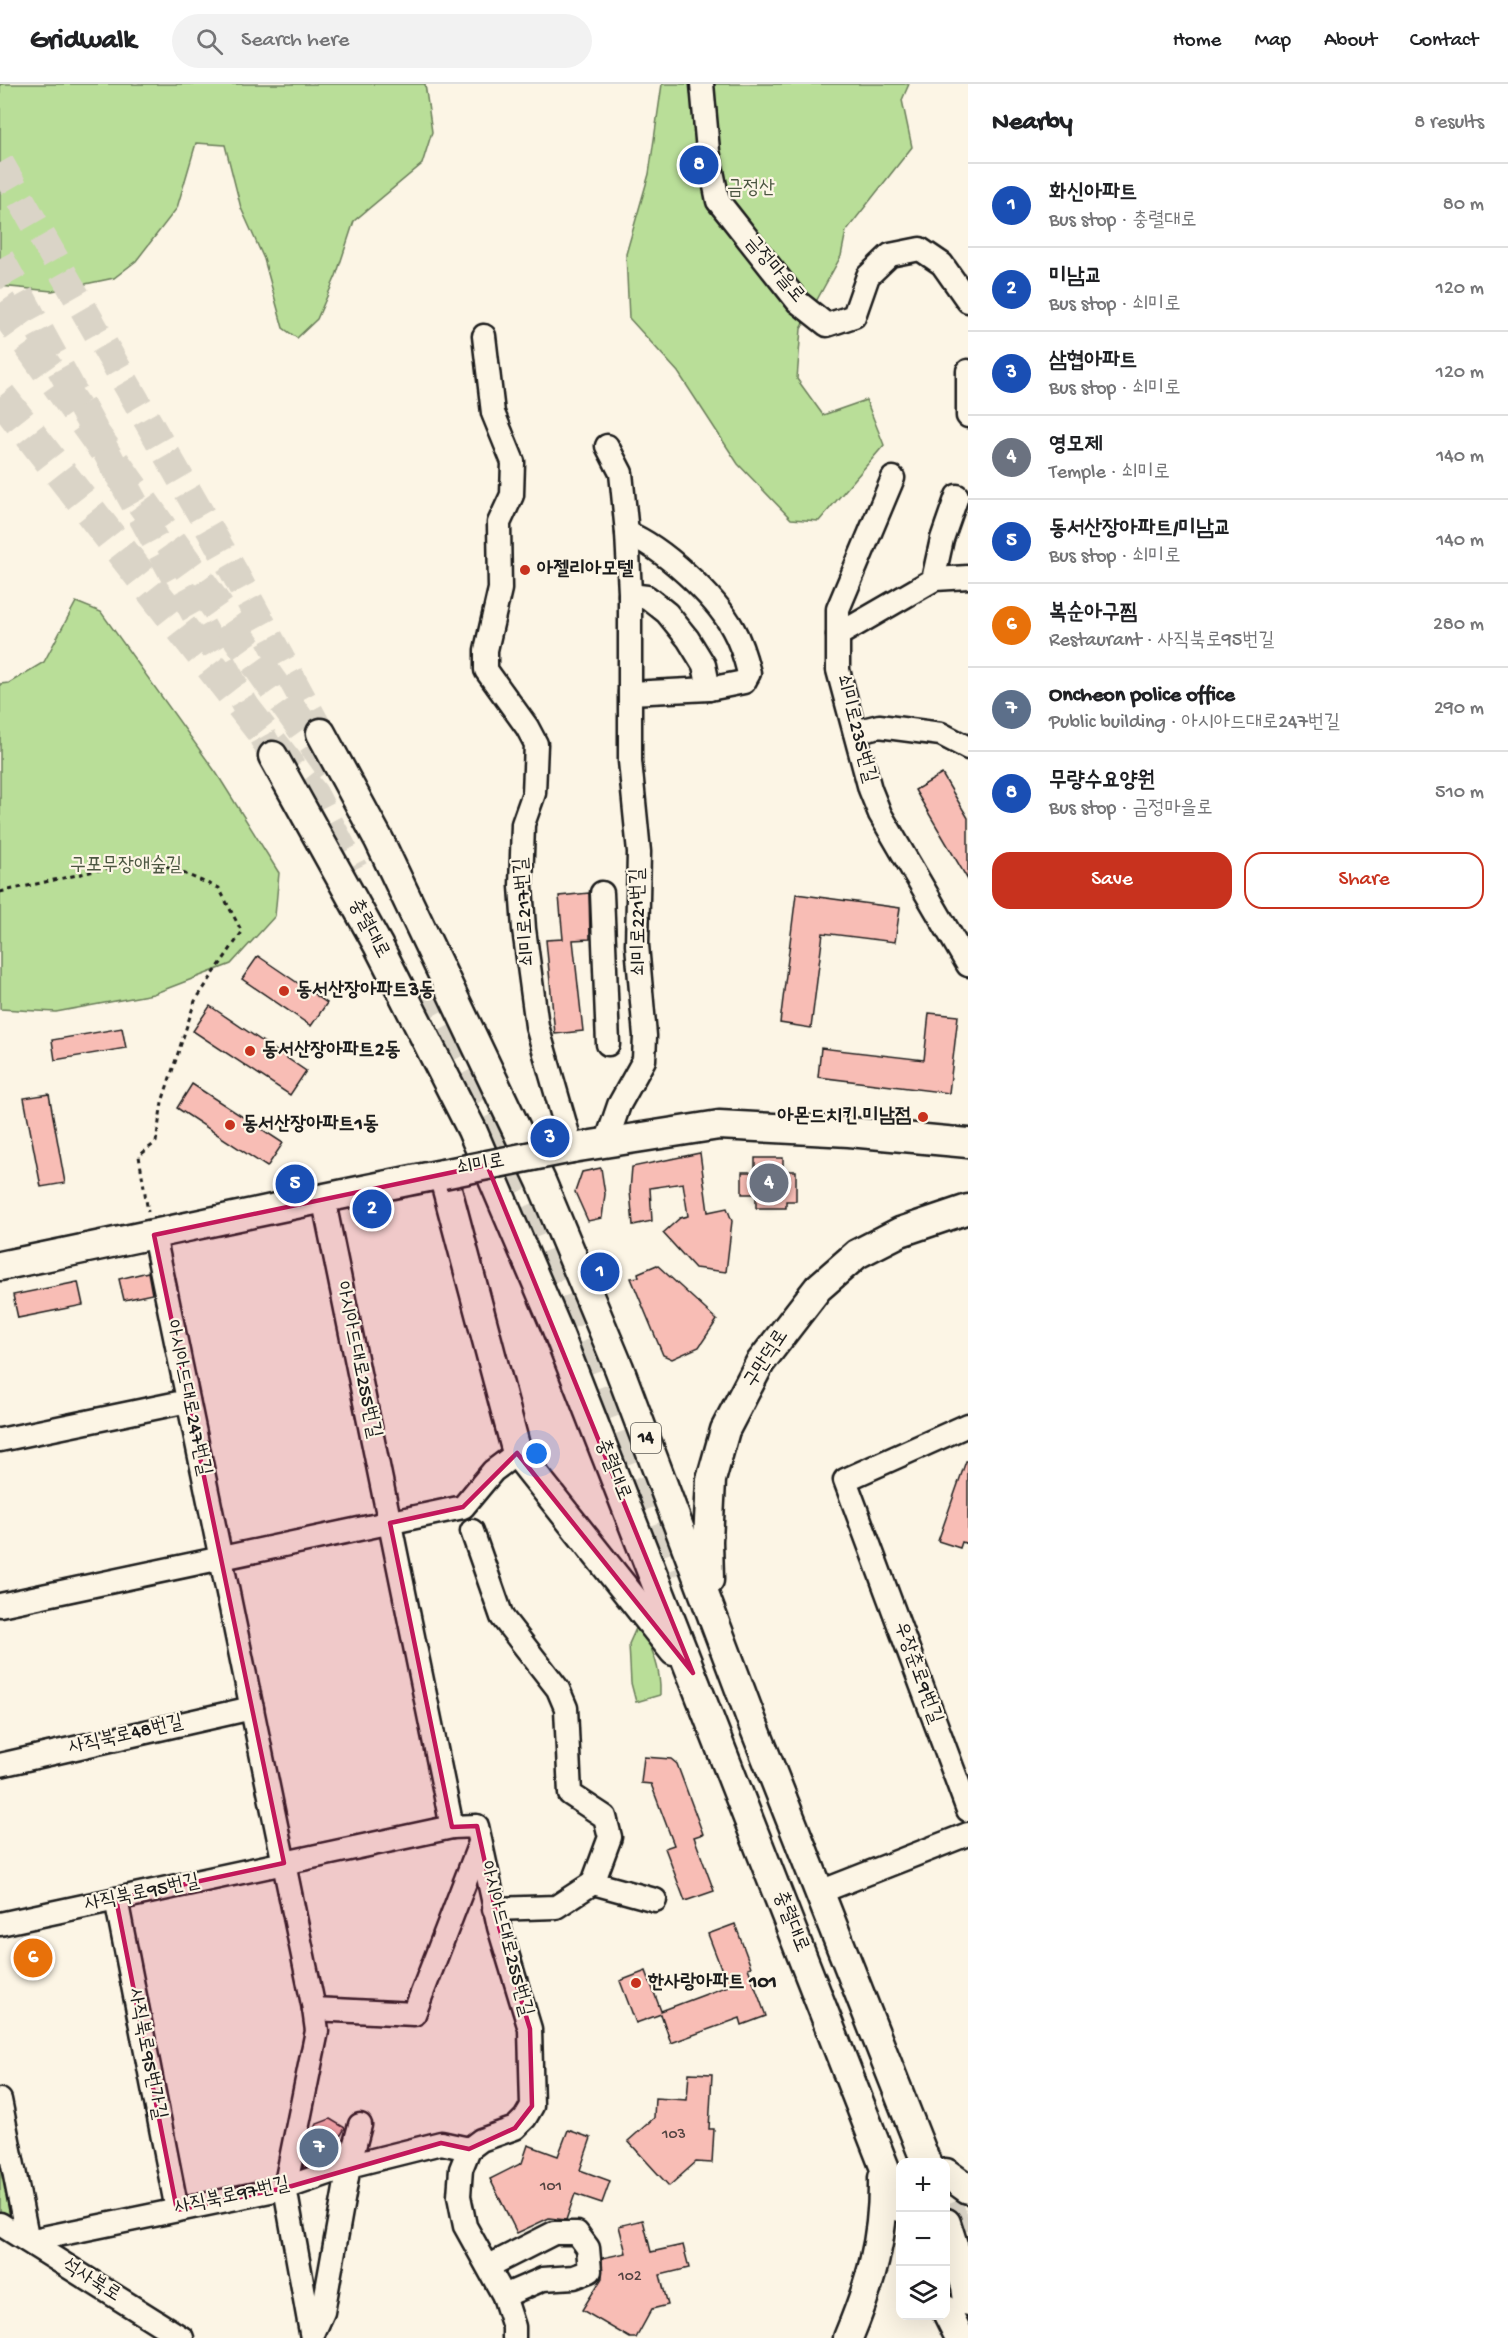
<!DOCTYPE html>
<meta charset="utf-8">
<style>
:root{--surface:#fff;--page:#f2f2f2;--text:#202124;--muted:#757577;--line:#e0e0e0;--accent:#c8321e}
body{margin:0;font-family:"Gochi Hand","Poor Story",sans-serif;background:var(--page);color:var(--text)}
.controls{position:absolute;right:18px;bottom:18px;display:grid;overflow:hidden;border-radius:12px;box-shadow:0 6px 24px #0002}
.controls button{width:54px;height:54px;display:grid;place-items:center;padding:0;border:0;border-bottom:2px solid var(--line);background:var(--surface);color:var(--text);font:30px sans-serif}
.you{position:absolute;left:537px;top:1370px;width:21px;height:21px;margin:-15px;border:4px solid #fff;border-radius:50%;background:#1a73e8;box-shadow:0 0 0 9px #1a73e833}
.badge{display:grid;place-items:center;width:39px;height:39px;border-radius:50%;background:var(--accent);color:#fff;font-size:20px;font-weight:700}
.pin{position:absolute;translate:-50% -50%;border:3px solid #fff;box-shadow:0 2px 6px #0006}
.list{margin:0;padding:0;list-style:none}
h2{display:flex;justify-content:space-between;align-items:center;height:78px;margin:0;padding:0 24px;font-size:26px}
h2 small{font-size:20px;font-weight:400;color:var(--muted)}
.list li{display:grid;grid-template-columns:39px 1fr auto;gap:18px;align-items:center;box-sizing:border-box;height:84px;padding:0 24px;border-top:2px solid var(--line)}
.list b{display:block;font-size:22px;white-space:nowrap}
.list p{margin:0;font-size:20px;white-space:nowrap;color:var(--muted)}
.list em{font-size:20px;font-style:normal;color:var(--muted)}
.actions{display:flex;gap:12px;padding:18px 24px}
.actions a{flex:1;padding:14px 0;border:2px solid var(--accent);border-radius:18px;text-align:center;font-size:21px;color:var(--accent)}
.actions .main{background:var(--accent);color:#fff}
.icon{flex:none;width:33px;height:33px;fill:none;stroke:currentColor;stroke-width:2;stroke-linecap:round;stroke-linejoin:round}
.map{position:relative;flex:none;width:968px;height:2254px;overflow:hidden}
header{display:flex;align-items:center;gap:36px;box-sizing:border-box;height:84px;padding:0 30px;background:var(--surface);border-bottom:2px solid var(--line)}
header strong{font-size:28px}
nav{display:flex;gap:33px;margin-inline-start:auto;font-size:21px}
.search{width:420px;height:54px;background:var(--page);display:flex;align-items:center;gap:15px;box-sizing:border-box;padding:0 21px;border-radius:33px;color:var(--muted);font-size:22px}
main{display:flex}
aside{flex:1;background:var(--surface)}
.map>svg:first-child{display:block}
</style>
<header>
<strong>Gridwalk</strong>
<div class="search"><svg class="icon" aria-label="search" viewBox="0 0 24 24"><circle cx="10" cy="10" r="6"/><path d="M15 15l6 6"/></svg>Search here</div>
<nav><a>Home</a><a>Map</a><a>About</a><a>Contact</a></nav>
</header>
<main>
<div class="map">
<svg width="968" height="2254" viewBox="0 0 968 2254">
<rect width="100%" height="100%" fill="#fcf5e5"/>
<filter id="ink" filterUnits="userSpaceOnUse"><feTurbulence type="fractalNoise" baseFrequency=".0167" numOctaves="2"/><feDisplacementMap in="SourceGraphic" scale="12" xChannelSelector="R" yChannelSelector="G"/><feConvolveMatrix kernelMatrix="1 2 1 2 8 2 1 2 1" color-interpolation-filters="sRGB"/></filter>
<g filter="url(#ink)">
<g fill="#b9de98" stroke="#6a7d5a" stroke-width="1.5">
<polygon points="0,0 425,0 432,48 422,80 354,137 336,192 317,235 297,254 283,244 264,175 241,124 225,61 196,59 177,124 136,177 114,194 52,207 0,202"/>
<polygon points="662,0 909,0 902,16 912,63 846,147 841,172 801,245 797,295 823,331 866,316 884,361 819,437 791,435 738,380 678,288 629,234 626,170 649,90"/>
<polygon points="76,518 101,528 217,690 279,789 275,832 231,880 153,910 56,928 0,925 0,600 9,599 44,578"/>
<path d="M 637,1542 C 653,1560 661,1587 660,1611 L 636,1618 L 631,1599 L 629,1560 Z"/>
<polygon points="0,2048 19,2139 0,2127"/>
</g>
<g fill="#f8bdb5" stroke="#1c1c1c" stroke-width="1.5">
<polygon points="942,690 968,734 968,796 915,706"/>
<polygon points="589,809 590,855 573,856 583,947 555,950 546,856 563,855 559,812"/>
<polygon points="796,810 900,824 895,858 823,849 811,944 780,939"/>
<polygon points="258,872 327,919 311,942 242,895"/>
<polygon points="210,922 306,987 290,1011 193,947"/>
<polygon points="929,929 958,932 949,1009 818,993 821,964 924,976"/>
<polygon points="122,944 126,964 55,976 52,956"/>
<polygon points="192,1000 283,1059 267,1083 177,1024"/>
<polygon points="49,1010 65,1099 41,1103 24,1014"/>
<polygon points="700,1069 708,1128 727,1124 732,1137 726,1188 695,1184 663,1149 680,1134 688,1132 683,1099 650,1104 652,1137 633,1141 630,1107 632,1083"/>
<polygon points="755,1074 783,1074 783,1087 796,1087 796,1117 786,1117 786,1124 756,1124 756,1110 742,1110 742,1088 755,1088"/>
<polygon points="601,1084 605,1110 602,1134 588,1137 575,1108 582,1088"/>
<polygon points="657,1181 717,1236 699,1263 672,1275 663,1271 631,1194 639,1193 638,1189"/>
<polygon points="148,1188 152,1210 124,1216 119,1195"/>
<polygon points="78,1198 83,1221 18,1234 13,1211"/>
<polygon points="966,1377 968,1377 968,1460 962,1458 960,1464 938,1457"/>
<polygon points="644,1673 671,1675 677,1680 703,1750 694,1753 714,1807 685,1817 665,1764 674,1761 651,1700 641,1699"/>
<polygon points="735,1840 751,1883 748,1884 766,1932 742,1941 740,1934 671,1959 661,1930 636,1939 620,1897 646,1887 661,1927 728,1902 708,1850"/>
<polygon points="689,1989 712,1990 709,2045 714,2045 712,2079 696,2078 669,2102 628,2057 654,2034 655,2014 687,2016"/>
<polygon points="330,2035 345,2044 327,2075 303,2084 308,2059 317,2040"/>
<polygon points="568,2046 591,2054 580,2086 610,2097 602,2119 575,2110 566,2136 549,2134 517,2149 490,2095 522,2079 528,2061 558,2072"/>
<polygon points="643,2136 651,2168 683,2161 689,2184 660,2191 668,2221 652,2225 636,2254 630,2254 582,2226 602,2194 602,2174 626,2169 619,2142"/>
</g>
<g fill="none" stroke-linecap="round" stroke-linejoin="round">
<g stroke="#dad4c7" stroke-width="28" stroke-dasharray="28 14" stroke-linecap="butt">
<polyline points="0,79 234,488 321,649"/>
<polyline points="0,174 273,672"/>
</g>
<g stroke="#dad4c7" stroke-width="33" stroke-dasharray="33 16" stroke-linecap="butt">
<polyline points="0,219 332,684"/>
<polyline points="0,312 312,711 352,787"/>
<polyline points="415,904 524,1109 669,1494"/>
<polyline points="946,2120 964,2168"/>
</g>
<defs>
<g id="minor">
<polyline points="702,0 708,67 718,117 798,218 827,241 854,232 868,192 890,171 920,165 942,180 968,217"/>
<polyline points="484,252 493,329 513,378 512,411 499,439 500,505 486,566 486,586 527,643 536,660 534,709 523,740 521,802 524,845 537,942 572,1064"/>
<polyline points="968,287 968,332"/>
<polyline points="893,394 838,525 838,586 870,705 880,730 968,881"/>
<path d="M 627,449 C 662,463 715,512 733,545 C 741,559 745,573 749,589 L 744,598 L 709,605 L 630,609"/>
<polyline points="933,496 942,455 957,412"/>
<polyline points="630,511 647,513 667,529 688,555 704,581 709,605"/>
<polyline points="838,551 935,495 968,493"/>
<polyline points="855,648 879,642 941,650 968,664"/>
<polyline points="602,809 608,960"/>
<polyline points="606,1059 619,1021 644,976 645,952 637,861 639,768 630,677 630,509 627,449 621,389 607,362"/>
<polyline points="323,1113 452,1743"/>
<polyline points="154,1151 314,1925 317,1947 285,2104 312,2254"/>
<polyline points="968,1341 845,1396 968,1726"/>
<polyline points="0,1356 188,1317"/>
<polyline points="472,1447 502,1533 558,1605 566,1624 570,1710 605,1733 610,1753 593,1799 556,1823 494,1825"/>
<polyline points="0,1521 463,1423 493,1387 517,1369"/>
<polyline points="0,1681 252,1624"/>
<polyline points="593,1799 655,1816"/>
<polyline points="820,1808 968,1750"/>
<polyline points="116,1815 177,2126"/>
<polyline points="0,1840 452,1743 477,1742 499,1843 530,1945 532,2022 525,2034 515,2044 481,2056 469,2065 461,2085 459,2112 465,2142 504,2212 514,2243 514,2254"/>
<polyline points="314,1925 414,1930 480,1759"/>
<polyline points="0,2016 28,2157 285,2104 349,2082 441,2059 469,2065"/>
<polyline points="0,2140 182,2254"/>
<polyline points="489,2182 554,2149 577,2149 588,2164 590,2187 574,2193 543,2195 504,2212"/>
<polyline points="312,2252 323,2228 349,2082 360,2041"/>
</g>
<g id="major">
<polyline points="321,649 379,756 541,1097 619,1284 753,1640 926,2078"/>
<polyline points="273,672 378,861 472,1046 556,1243 900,2123"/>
<polyline points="572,1064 719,1041 849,1048 968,1059"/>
<path d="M 0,1182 C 148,1152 295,1119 443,1090 L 517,1369 L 674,1567"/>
<polyline points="709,1496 708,1457 711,1396 725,1346 760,1279 818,1204 857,1170 900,1148 968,1125"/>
<polyline points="946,2089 968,2105"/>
<polyline points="946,2139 966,2202 968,2217"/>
<polyline points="946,2226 960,2254"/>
<path d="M 848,2254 C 871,2199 884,2155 883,2094"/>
</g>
</defs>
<use href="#minor" stroke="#1c1c1c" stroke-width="27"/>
<use href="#major" stroke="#1c1c1c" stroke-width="33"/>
<polyline stroke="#1c1c1c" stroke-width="3" stroke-dasharray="4.5 4.5" stroke-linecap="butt" points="0,808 149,775 219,804 242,848 195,917 162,1018 156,1058 139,1072 148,1128"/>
<use href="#minor" stroke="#fcf5e5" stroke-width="22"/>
<use href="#major" stroke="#fcf5e5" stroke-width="28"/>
<defs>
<polyline id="major-bridge" points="443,1090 572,1064"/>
</defs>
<use href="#major-bridge" stroke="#1c1c1c" stroke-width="33" stroke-linecap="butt"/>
<use href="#major-bridge" stroke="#fcf5e5" stroke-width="28"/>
</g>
</g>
<path fill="#c2185b" fill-opacity="0.2" stroke="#c2185b" stroke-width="4.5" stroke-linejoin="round" d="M 487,1081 L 693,1589 L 517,1369 L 463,1423 L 390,1439 L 452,1743 L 477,1742 L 499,1843 L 530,1945 L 532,2022 L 515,2044 L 469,2065 L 441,2059 L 285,2104 L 177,2126 L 116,1815 L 284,1779 L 154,1151 Z"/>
<g fill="#c8321e" stroke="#fcf5e5" stroke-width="2">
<circle cx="525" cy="486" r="6"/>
<circle cx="284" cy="907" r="6"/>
<circle cx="250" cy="967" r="6"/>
<circle cx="923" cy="1033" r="6"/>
<circle cx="230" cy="1041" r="6"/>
<circle cx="636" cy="1899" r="6"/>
</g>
<g text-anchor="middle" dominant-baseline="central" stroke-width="4.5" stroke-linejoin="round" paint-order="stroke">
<g font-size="16" fill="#534442">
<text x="674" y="2051">103</text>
<text x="551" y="2103">101</text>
<text x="630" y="2193">102</text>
</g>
<rect fill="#fcf5e5" stroke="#5f5d58" stroke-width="1.5" x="631" y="1339" width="30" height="30" rx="4.5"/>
<g font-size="18" font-weight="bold" fill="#1c1c1c">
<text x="646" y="1354">14</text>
</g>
<g font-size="20" fill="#4b5641" stroke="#fcf5e5">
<text x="751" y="105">금정산</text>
<text x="126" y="782">구포무장애숲길</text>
</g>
<g font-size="20" fill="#1c1c1c" stroke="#fcf5e5">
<text transform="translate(774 186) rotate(50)">금정마을로</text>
<text transform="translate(855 645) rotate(75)">쇠미로235번길</text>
<text transform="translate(526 828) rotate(-94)">쇠미로217번길</text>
<text transform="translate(640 838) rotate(-91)">쇠미로221번길</text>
<text transform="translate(368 845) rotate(62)">충렬대로</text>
<text transform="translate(481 1082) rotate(-11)">쇠미로</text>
<text transform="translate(767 1275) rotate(-57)">구만덕로</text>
<text transform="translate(357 1276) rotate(78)">아시아드대로255번길</text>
<text transform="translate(187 1314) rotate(78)">아시아드대로247번길</text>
<text transform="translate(612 1386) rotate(68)">충렬대로</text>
<text transform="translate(917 1589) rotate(70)">우장춘로9번길</text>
<text transform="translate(126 1652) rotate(-13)">사직북로48번길</text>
<text transform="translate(142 1810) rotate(-12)">사직북로95번길</text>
<text transform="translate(790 1838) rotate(68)">충렬대로</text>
<text transform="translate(505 1855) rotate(75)">아시아드대로255번길</text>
<text transform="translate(146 1970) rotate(79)">사직북로95번가길</text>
<text transform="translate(232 2113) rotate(-12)">사직북로97번길</text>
<text transform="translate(91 2197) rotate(32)">석사북로</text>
</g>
<g font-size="20" font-weight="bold" fill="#1c1c1c" stroke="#fcf5e5" text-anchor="start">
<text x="537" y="486">아젤리아모텔</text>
<text x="296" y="907">동서산장아파트3동</text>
<text x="262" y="967">동서산장아파트2동</text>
<text x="911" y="1033" text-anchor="end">아몬드치킨 미남점</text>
<text x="242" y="1041">동서산장아파트1동</text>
<text x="648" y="1899">한사랑아파트 101</text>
</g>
</g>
</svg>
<div class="controls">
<button>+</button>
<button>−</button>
<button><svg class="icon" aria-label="layers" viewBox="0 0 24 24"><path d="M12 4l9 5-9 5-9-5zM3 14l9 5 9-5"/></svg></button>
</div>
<div class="you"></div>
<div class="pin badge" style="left:600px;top:1188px;background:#1a4fb4">1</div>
<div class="pin badge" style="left:372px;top:1125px;background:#1a4fb4">2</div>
<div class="pin badge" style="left:550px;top:1054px;background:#1a4fb4">3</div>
<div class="pin badge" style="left:769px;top:1099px;background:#6b7280">4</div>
<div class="pin badge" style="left:295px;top:1100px;background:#1a4fb4">5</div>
<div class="pin badge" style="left:33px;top:1874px;background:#e8710a">6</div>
<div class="pin badge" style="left:319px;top:2064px;background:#5c6f8a">7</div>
<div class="pin badge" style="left:699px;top:81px;background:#1a4fb4">8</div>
</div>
<aside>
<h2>Nearby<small>8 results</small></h2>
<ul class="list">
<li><span class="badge" style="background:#1a4fb4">1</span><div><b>화신아파트</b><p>Bus stop · 충렬대로</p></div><em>80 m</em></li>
<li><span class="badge" style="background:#1a4fb4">2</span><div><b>미남교</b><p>Bus stop · 쇠미로</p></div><em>120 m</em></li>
<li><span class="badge" style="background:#1a4fb4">3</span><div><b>삼협아파트</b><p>Bus stop · 쇠미로</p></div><em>120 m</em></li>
<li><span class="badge" style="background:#6b7280">4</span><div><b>영모제</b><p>Temple · 쇠미로</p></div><em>140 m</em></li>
<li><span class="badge" style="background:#1a4fb4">5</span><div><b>동서산장아파트/미남교</b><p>Bus stop · 쇠미로</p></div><em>140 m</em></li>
<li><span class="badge" style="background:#e8710a">6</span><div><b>복순아구찜</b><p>Restaurant · 사직북로95번길</p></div><em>280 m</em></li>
<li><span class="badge" style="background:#5c6f8a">7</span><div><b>Oncheon police office</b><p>Public building · 아시아드대로247번길</p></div><em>290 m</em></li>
<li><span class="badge" style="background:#1a4fb4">8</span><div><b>무량수요양원</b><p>Bus stop · 금정마을로</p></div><em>510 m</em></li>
</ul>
<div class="actions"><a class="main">Save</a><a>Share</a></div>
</aside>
</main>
